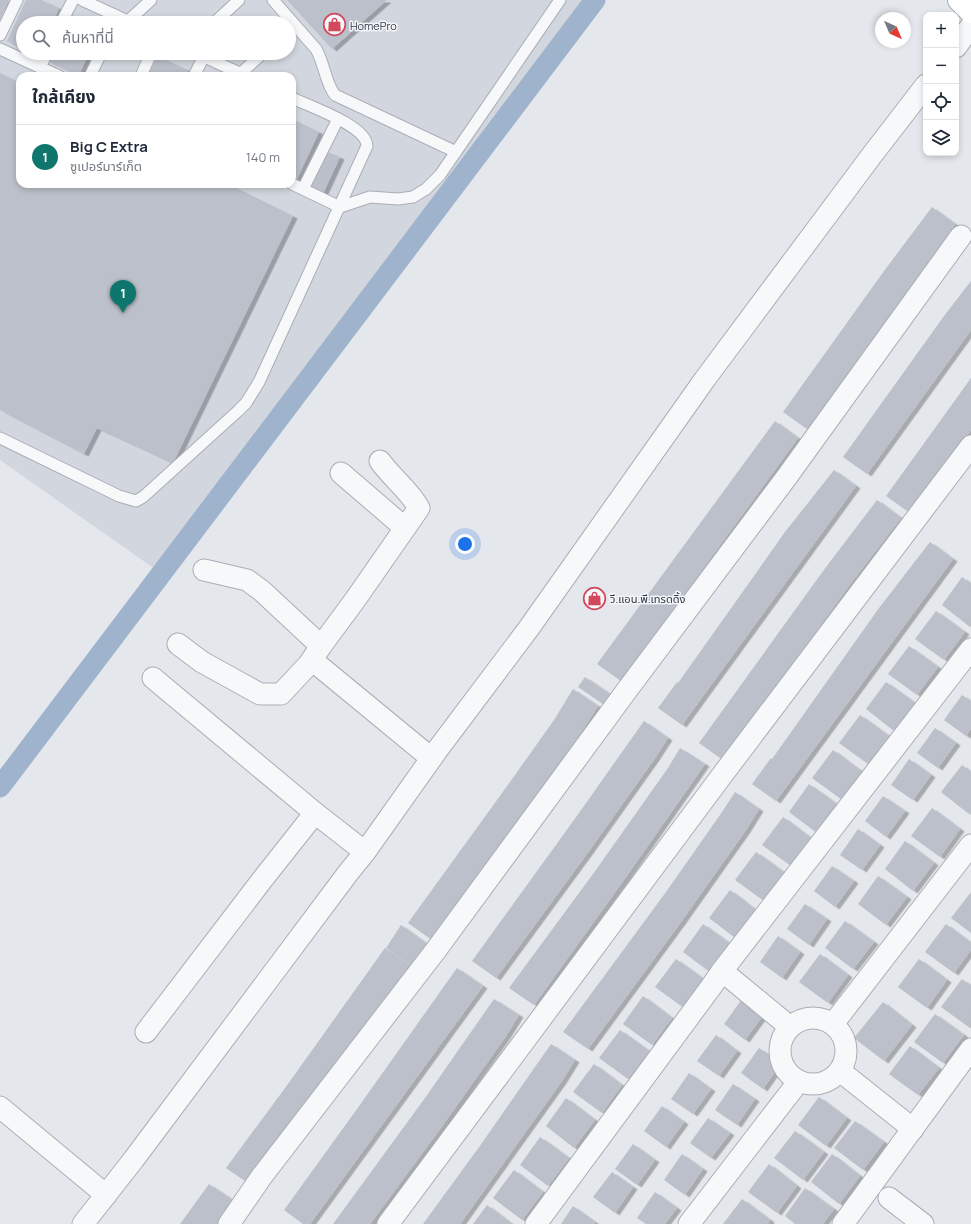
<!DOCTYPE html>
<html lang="th">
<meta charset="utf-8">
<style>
:root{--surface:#fff;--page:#f6f6f7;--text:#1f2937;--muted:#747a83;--line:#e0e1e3;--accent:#0f766e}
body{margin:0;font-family:Manrope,"Noto Sans Thai",sans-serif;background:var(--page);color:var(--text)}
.controls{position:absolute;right:12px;top:12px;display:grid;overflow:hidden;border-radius:8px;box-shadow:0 2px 6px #0003}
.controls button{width:36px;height:36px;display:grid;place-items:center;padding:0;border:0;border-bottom:1px solid var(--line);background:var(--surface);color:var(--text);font:20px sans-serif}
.compass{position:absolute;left:875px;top:12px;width:36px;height:36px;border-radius:50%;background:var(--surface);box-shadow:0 2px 6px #0003;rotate:136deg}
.you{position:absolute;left:465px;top:544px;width:14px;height:14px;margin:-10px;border:3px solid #fff;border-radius:50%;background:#1a73e8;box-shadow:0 0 0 6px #1a73e833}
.badge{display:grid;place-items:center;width:26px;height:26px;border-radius:50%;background:var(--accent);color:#fff;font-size:13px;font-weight:700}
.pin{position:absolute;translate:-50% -33px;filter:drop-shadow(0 1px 2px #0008)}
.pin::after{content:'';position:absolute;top:21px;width:14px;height:12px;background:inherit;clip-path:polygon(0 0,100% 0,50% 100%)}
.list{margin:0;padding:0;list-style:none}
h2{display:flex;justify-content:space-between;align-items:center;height:52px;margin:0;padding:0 16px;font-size:17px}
h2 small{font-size:13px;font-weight:400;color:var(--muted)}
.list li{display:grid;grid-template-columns:26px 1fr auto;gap:12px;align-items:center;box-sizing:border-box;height:64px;padding:0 16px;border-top:1px solid var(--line)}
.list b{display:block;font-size:15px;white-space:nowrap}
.list p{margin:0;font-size:13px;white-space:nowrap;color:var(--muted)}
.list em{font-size:13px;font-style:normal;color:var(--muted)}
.icon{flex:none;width:22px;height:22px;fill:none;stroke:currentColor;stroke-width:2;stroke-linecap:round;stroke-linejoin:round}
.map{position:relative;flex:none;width:971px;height:1224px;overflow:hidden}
.search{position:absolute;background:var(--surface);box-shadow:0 2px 6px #0003;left:16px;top:16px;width:280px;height:44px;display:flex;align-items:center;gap:10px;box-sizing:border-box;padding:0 14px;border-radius:22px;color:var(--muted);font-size:15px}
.panel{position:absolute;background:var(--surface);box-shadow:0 2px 6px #0003;left:16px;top:72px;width:280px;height:116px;border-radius:12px}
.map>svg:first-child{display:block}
</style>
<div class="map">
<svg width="971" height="1224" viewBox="0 0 971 1224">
<defs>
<filter id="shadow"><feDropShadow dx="4.5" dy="2.5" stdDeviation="0" flood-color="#0004"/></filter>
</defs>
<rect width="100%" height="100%" fill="#e4e7ec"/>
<path fill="#d2d6de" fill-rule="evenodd" d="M 0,0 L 588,0 L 455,194 L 162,574 L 0,460 ZM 23,23 L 289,23 L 289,53 L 23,53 ZM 20,76 L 292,76 L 292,184 L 20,184 Z"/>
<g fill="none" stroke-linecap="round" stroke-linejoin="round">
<polyline stroke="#9fb4cc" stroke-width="21" points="0,787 595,0"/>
</g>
<g fill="#bbc0ca" filter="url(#shadow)">
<polygon points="0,0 9,0 0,20"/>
<polygon points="26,0 41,0 59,8 53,23 23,23 23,49 7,41"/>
<polygon points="287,0 387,0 332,49"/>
<polygon points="70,14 89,23 66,23"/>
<polygon points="52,53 89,53 79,75 48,61"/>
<polygon points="157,56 188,70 185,76 148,76"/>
<polygon points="0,73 20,83 20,184 228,184 293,216 173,463 97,428 84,454 0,410"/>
<polygon points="292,119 319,132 297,179 292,177"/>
<polygon points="325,151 340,157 322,196 308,190"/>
<polygon points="932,207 955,224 807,429 783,412 884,271"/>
<polygon points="971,281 971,330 867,474 843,457 944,316"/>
<polygon points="971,378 971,430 910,513 886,496"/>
<polygon points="775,421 798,438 621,681 597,664"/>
<polygon points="834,470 856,486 682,725 658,708 677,682 678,683 785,532"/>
<polygon points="877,500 901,518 851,583 723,760 699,743 826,567"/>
<polygon points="930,542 953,559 776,801 752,784 771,758 772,759 879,608"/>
<polygon points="962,577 971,584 970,627 942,605"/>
<polygon points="936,611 965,632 944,660 915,639"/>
<polygon points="909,646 938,667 917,695 888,674"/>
<polygon points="585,677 610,694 603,704 578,687"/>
<polygon points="886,682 915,703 894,731 866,709"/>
<polygon points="573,689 598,706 578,737 535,799 432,940 408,923 510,782 554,720"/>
<polygon points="962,695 971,701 971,728 966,736 944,720"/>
<polygon points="860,715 889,736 868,764 839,743"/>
<polygon points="644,721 668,738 655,758 589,851 496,978 472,961 574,820"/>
<polygon points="935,728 956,743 938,768 917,753"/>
<polygon points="680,748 705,764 626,877 534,1005 509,988 593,874 668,768"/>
<polygon points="833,750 861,771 841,799 812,778"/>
<polygon points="909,759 931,775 913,800 891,785"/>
<polygon points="962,765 971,772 971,812 969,814 941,792"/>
<polygon points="809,784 838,805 817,833 789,812"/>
<polygon points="735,792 759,809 746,830 681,922 588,1049 563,1032 666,892 722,812"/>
<polygon points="883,796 905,811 886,837 865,821"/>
<polygon points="932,808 960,829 940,857 911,836"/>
<polygon points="783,817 812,839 791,866 762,845"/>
<polygon points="858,829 880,845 862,870 840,855"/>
<polygon points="905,841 934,863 913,891 885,869"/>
<polygon points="756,852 785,873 764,901 735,880"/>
<polygon points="832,866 854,881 835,907 814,891"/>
<polygon points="878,876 907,897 886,925 858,904"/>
<polygon points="730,890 758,912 738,940 709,918"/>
<polygon points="971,892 971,933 951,918"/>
<polygon points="805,904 827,919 809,945 787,929"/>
<polygon points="845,921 874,942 853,969 825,948"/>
<polygon points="703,924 732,945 711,973 683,952"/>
<polygon points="946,924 971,943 971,950 954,973 925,952"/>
<polygon points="401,925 427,944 410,965 386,948"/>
<polygon points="778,936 800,952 782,978 760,962"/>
<polygon points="385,948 409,965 334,1071 251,1185 226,1168 288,1084"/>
<polygon points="820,954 848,975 828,1003 799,982"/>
<polygon points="676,959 705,980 684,1008 655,987"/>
<polygon points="919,959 947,980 927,1008 898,987"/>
<polygon points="457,968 483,986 310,1224 303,1224 284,1210 357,1109"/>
<polygon points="962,979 971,986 970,1028 941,1007"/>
<polygon points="643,996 672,1018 652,1045 623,1024"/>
<polygon points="494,999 519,1015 506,1036 440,1129 370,1224 333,1224 425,1098"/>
<polygon points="742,999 764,1014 745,1040 724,1024"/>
<polygon points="883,1002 912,1025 884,1061 854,1038"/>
<polygon points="935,1014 964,1035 943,1063 914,1042"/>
<polygon points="620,1030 649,1051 628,1079 599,1058"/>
<polygon points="716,1035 737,1051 719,1076 697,1061"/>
<polygon points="551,1044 575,1060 562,1081 460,1224 423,1224 482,1143"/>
<polygon points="910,1046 939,1068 918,1095 889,1074"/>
<polygon points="759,1048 781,1063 763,1089 741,1073"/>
<polygon points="594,1064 622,1085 602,1113 573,1092"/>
<polygon points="689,1073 711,1089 693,1114 671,1099"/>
<polygon points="733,1084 755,1099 737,1125 715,1110"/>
<polygon points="819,1097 847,1118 826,1146 798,1125"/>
<polygon points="566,1098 595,1120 574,1148 546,1126"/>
<polygon points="662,1106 684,1122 666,1147 644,1131"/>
<polygon points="708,1118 730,1133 711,1158 690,1143"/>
<polygon points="855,1121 884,1142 863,1170 834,1148"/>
<polygon points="795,1131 824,1152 803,1180 774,1158"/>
<polygon points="540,1137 569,1158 548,1186 520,1165"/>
<polygon points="633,1144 655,1160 637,1185 615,1169"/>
<polygon points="682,1154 703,1169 685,1195 664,1180"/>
<polygon points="832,1154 860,1176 839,1204 811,1182"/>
<polygon points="769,1164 797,1186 777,1213 748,1192"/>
<polygon points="514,1170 543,1192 522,1220 493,1198"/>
<polygon points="612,1172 633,1187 615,1213 593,1197"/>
<polygon points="209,1184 234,1201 224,1214 217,1224 180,1224"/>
<polygon points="805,1188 834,1209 823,1224 795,1224 785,1216"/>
<polygon points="655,1192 677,1208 665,1224 646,1224 637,1218"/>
<polygon points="742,1199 770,1220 768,1224 723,1224"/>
<polygon points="487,1205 512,1224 473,1224"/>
<polygon points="573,1206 595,1222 594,1224 561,1224"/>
</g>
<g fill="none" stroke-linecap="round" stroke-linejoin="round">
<defs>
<g id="lane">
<polyline points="82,0 132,23"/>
<path d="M 273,0 L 316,49 C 324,62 326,85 335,95 L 456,152"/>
<polyline points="128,21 151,0"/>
<polyline points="61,23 73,0"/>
<polyline points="214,23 239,0"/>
<polyline points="0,35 17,0"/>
<polyline points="0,49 59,76"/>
<polyline points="196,53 246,76"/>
<polyline points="40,67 47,53"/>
<polyline points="241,73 263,53"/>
<polyline points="90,76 101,53"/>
<polyline points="141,76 151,53"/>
<polyline points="194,76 204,56"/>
<polyline points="292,184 340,207 370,197 398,199 413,197 426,189 440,175 560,0"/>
<polyline points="303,189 338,119"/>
<path d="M 0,438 L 119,496 L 136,501 L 143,497 L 238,411 L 246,403 L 259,382 L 367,146 C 367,126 309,106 292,98"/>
</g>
<g id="street">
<polyline points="956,47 971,26"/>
<polyline points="341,473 405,528"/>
<polyline points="204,570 247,580 262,591 321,646"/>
<path d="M 178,644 L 202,662 L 260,694 L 281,694 L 309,664 L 321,646 L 355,600 L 419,508 C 409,490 392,478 380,461"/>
<polyline points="312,660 431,758"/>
<polyline points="153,678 315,813"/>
<polyline points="722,971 790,1027"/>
<circle cx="813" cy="1051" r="33"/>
<polyline points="833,1024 971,845"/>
<polyline points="146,1032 262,880 315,813 365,852"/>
<polyline points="840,1071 913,1129"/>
<polyline points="0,1107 106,1195"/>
<polyline points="889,1198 923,1224"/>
<polyline points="83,1224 134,1159 348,873 365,852 438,749 529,628 705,379 872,155 926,85"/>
<polyline points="229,1224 262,1176 436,950 627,690 786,478 961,236"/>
<polyline points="388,1224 723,774 971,446"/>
<polyline points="536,1224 711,987 722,971 971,649"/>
<polyline points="689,1224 799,1081"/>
<polyline points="843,1224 971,1049"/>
</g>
<polyline id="secondary" points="959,0 971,12"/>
</defs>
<use href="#lane" stroke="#a9aeb7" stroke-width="13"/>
<use href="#street" stroke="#a9aeb7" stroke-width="23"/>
<use href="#secondary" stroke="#a9aeb7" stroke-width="24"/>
<use href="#lane" stroke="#f7f8fa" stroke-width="11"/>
<use href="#street" stroke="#f7f8fa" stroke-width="21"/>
<use href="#secondary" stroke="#fff" stroke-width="22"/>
</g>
<defs>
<symbol id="shop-ring" viewBox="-11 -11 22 22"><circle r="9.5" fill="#f4f6f9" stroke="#d1495b" stroke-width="1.5"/><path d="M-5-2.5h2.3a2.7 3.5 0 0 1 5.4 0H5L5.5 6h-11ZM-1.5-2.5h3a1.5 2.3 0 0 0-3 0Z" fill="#d1495b"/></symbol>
</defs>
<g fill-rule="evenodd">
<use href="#shop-ring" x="322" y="12" width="25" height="25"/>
<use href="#shop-ring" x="582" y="586" width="25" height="25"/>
</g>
<g text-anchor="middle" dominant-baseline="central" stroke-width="3" stroke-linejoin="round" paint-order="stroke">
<g font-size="11" fill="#2b3445" stroke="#f4f6f9" text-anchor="start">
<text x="350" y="25">HomePro</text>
<text x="610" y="598">วี.แอน.พี.เทรดดิ้ง</text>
</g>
</g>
</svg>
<div class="controls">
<button>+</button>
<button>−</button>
<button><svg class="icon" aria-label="locate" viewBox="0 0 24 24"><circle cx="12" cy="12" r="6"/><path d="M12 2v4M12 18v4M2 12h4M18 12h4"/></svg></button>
<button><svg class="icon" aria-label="layers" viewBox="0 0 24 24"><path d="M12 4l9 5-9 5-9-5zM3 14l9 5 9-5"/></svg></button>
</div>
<svg class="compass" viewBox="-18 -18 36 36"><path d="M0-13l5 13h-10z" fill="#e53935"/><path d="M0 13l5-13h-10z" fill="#747a83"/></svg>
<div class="you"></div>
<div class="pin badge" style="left:123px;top:313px">1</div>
<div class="search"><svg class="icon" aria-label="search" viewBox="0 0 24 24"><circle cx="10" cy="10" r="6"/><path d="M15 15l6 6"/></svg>ค้นหาที่นี่</div>
<section class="panel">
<h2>ใกล้เคียง<small></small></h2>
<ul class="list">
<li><span class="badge">1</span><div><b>Big C Extra</b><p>ซูเปอร์มาร์เก็ต</p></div><em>140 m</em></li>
</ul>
</section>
</div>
